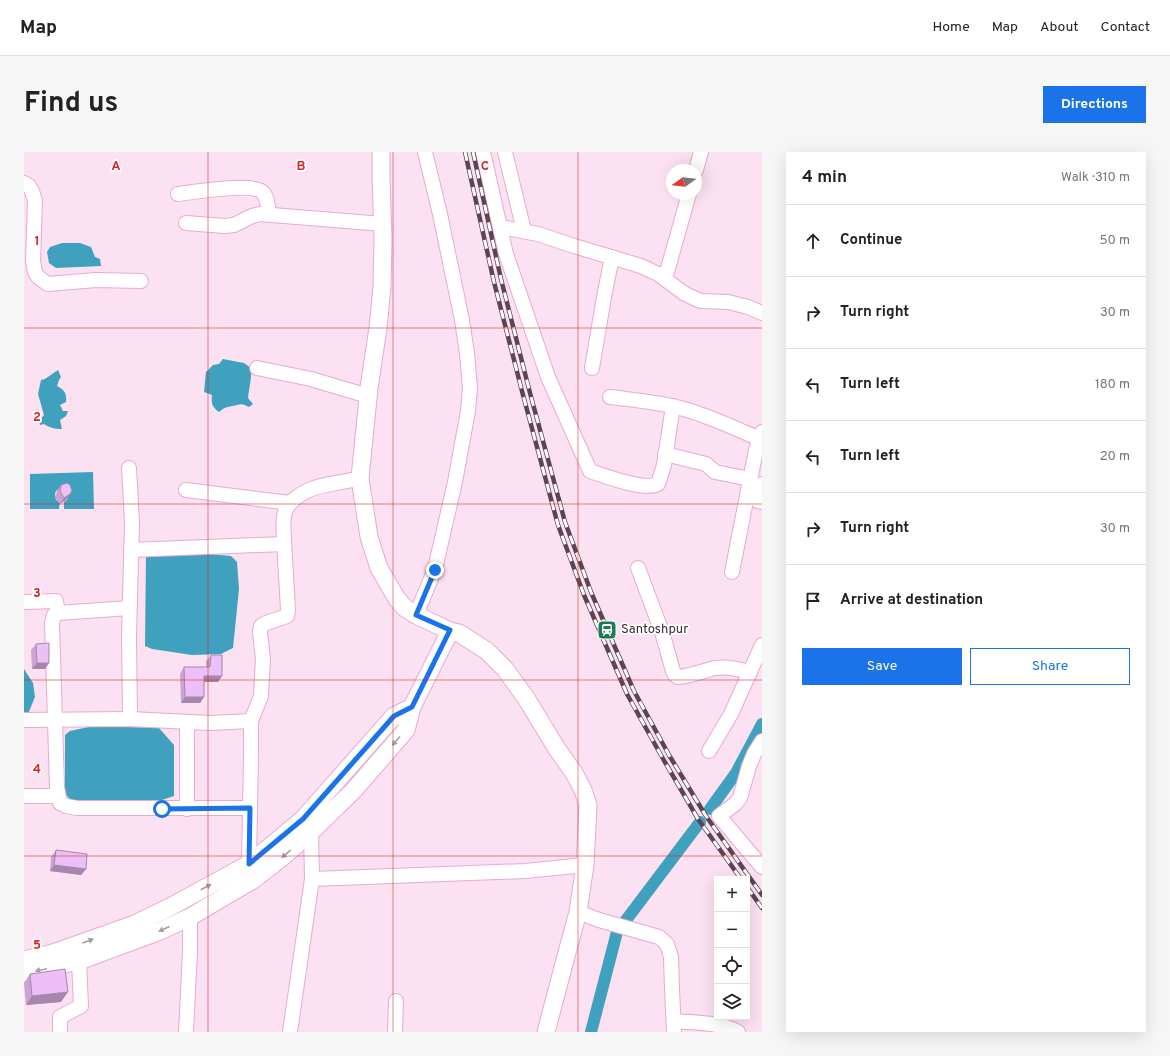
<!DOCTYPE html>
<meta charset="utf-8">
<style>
:root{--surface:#fff;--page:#f6f6f6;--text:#222;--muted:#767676;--line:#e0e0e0;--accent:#1a73e8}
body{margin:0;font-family:Overpass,sans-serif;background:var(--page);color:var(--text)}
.controls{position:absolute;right:12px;bottom:12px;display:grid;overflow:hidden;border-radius:0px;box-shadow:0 4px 16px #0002}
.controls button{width:36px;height:36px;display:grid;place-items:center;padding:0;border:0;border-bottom:1px solid var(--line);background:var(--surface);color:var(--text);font:20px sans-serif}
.compass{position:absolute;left:642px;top:12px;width:36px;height:36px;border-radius:50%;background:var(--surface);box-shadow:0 4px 16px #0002;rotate:255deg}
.stop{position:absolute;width:12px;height:12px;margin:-9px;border:3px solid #1a73e8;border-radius:50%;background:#fff}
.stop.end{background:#1a73e8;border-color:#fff;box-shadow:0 1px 4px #0008}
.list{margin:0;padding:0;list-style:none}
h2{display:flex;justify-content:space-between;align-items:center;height:52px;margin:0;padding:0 16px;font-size:17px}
h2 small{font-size:13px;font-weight:400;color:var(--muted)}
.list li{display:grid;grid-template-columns:26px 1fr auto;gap:12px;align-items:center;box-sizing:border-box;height:72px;padding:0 16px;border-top:1px solid var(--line)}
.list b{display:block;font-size:15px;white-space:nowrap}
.list em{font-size:13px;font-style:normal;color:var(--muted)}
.actions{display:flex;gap:8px;padding:12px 16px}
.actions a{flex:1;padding:9px 0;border:1px solid var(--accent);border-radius:0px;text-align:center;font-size:14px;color:var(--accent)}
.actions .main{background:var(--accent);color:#fff}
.icon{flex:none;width:22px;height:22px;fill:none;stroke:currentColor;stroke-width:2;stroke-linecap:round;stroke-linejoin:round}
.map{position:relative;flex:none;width:738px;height:880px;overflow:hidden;border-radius:0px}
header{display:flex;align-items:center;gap:24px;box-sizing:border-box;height:56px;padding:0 20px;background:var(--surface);border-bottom:1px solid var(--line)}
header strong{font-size:19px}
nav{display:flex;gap:22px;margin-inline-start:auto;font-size:14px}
.intro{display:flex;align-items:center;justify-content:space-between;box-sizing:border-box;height:96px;padding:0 24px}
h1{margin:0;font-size:28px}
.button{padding:10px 18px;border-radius:0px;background:var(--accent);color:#fff;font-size:14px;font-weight:700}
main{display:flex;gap:24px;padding:0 24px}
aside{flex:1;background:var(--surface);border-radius:0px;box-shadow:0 4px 16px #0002}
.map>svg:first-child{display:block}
</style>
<header>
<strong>Map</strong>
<nav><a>Home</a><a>Map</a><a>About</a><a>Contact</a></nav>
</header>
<div class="intro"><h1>Find us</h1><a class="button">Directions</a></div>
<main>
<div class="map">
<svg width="738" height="880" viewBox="0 0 738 880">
<rect width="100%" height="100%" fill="#fbe1f2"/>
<g fill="#3fa1bd">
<polygon points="38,91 56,91 67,95 71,105 76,107 77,114 32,116 25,111 23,100 26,95"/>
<path d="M 199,207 L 220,211 L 227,216 C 228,226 225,236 224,246 L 229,252 L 225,255 C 216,250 216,253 208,254 C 202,255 200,256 195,260 C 188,255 187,251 188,243 L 180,240 L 182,220 L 189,213 L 195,212 Z"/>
<path d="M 34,218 L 37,225 L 35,228 L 33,234 C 41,238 43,242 42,250 L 36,253 L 39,259 L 44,259 L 42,264 L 36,268 L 38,277 C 31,277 26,276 20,272 L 16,273 L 15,269 L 20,263 L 14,242 L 17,228 L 21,227 Z"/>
<polygon points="69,320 70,357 40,357 40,350 43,348 44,342 37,336 32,339 31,342 32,348 36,350 35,357 6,357 6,322"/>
<polygon points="152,399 207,404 213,410 215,437 209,496 197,502 168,503 128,497 121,494 122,404"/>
<polygon points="0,517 9,531 11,545 4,562 0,562"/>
<polygon points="69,574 135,576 150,593 150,644 138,648 90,651 47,648 41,642 41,583 46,579"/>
</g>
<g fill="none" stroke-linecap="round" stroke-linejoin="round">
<g stroke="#3fa1bd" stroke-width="12">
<polyline points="686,657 712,621 738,572"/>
<polyline points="567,880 593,780 676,670"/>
</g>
<defs>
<g id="minor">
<path d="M 459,0 L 482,102 L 524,225 L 566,319 C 581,324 620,339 634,332 L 640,313 L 649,254"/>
<polyline points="481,0 500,79"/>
<polyline points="672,18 677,0"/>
<polyline points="0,31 5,34 8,39 11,49 9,109 11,120 14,125 24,132 72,128 117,129"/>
<path d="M 154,42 C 170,40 225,31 237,39 C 244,44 244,55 245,62"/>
<polyline points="162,71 201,74 210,73 228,64 236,62 359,72"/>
<polyline points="476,75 514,82 550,94 617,114 634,122 661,142 672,147 677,149 704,150 724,155 738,161"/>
<polyline points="641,127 665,42"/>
<polyline points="233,216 287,227 344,244"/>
<polyline points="568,216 580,145 588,105"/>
<path d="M 586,245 C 609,248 634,250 656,256 C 684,263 710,276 736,287"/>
<polyline points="641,302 682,312 691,320 726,327"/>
<polyline points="105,316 108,370 105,485 106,567"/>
<polyline points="738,332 734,349 738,350"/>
<polyline points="162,338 266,351"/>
<polyline points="107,398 260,392"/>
<path d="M 614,416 L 638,480 L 649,519 L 651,523 L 654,525 C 667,524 679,519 691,516 C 703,514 715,517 726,520"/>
<polyline points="708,420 732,298 738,280"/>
<polyline points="0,450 32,449 34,461"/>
<polyline points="105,456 34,461 30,463 28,471 33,635 36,651 42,654 53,656 226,656"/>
<polyline points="392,463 411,417 431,330 444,259 446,236 443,201 438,168 416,62 401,0"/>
<polyline points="0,568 106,567 186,571 227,569"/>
<polyline points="738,589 730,602 725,614 716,646 711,652 695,664 738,715"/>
<polyline points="685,599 707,562 738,493"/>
<polyline points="0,644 34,644"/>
<polyline points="163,657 163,570"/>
<polyline points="283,673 287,680 288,727 501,719 561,713"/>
<path d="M 225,712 L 227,603 L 227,569 L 237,544 L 239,507 L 236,480 L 237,474 L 242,471 L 263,464 L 264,459 C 263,435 261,411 260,388 C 260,379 258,369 261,360 C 264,350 276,342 285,338 C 301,331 319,331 336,326"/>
<polyline points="554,760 575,768 635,785 643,792 647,805 648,837 650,880"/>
<path d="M 650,869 C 670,871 695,870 714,880"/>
<polyline points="36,880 36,865 57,854 55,809"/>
<polyline points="162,880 166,799 166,765"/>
<polyline points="266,880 288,727"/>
<polyline points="371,880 372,849"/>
</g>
<g id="tertiary">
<polyline points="357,0 357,25 359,87 358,135 354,176 345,236 336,326 345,385 355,416 373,447 381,456 392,463 426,479 435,481 463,499 481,517 502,546 533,597 550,621 559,638 564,653 561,713 554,760 545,793 522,880"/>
<polyline points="0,808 29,801 111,772 146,755 225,712 279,667 370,564 388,555"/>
<polyline points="0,821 55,809 136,779 166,765 229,728 261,703 287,680 330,638 382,578 388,555 426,479"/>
</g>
</defs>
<use href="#minor" stroke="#e7aad2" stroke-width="16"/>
<use href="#tertiary" stroke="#e7aad2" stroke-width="19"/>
<use href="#minor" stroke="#fff" stroke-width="14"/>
<use href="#tertiary" stroke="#fff" stroke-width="17"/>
<defs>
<g id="rail">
<polyline points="441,0 470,130 499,243 534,373 560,443 603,542 638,605 674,667 717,727"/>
<polyline points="449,0 477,127 506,241 541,370 567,440 610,539 645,603 682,664 738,743"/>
<polyline points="723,735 738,756"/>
</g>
</defs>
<use href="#rail" stroke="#5d4455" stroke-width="4.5"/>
<use href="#rail" stroke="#fff" stroke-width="3" stroke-dasharray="9" stroke-linecap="butt"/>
</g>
<g fill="#cba4d4">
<polygon points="37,333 42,348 36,352 31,346 33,339"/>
<polygon points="12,492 21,517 8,517 7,498"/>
<polygon points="187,503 194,530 180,530 180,545 176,551 157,551 156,522 160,515 182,515 182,509"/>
<polygon points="32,698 62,717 57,723 26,719 27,705"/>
<polygon points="6,822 37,850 2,853 0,831"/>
</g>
<g fill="#a586ac">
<polygon points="46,342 42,348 36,352 40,346"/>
<polygon points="13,511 25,511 21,517 8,517"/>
<polygon points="180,524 198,524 194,530 176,530"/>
<polygon points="161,545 180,545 176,551 157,551"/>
<polygon points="30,713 62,717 57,723 26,719"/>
<polygon points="44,840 37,850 2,853 8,844"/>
</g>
<g fill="#ecbff6" stroke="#a586ac">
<polygon points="43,331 46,333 48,339 46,342 40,346 36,339 37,333"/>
<polygon points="25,491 25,511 13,511 12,492"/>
<polygon points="187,503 198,503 198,524 180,524 180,545 161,545 160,515 186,515"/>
<polygon points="32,698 63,702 62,717 30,713"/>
<polygon points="41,817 44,840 8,844 6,822"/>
</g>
<defs><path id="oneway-solid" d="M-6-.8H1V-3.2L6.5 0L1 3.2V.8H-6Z"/></defs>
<g fill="#a89da5">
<use href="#oneway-solid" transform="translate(372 589) rotate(131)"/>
<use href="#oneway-solid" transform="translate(262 702) rotate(140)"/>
<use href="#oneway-solid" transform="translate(182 735) rotate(-28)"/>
<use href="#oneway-solid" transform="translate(140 777) rotate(155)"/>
<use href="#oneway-solid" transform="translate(64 789) rotate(-20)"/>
<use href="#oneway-solid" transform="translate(17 818) rotate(168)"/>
</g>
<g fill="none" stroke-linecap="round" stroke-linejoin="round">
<polyline stroke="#1a73e8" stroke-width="5" points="138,657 226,656 225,712 279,667 370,564 388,555 426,478 392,463 411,418"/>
</g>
<path fill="none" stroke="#d62828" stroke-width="1" stroke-opacity="0.55" d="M 184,0 L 184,880M 369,0 L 369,880M 554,0 L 554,880M 0,176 L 738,176M 0,352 L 738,352M 0,528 L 738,528M 0,704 L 738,704"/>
<defs>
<symbol id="station-square" viewBox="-11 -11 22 22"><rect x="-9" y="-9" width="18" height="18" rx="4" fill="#1b7b53" stroke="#fff"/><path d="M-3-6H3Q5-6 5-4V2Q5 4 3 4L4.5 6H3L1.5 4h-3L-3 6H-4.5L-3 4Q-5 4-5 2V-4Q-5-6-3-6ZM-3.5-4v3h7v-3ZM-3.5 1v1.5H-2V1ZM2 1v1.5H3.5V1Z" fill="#fff"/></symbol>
</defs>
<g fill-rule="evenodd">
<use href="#station-square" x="572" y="467" width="22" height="22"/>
</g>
<g text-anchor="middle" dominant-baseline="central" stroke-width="3.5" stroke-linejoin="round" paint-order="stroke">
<g font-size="13" fill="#3e2536" stroke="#fff" text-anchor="start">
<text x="597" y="478">Santoshpur</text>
</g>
</g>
<g font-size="13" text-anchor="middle" font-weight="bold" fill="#d62828" stroke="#fff" stroke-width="3.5" stroke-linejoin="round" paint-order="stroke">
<text x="92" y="18">A</text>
<text x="277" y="18">B</text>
<text x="461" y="18">C</text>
<text x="13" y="93">1</text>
<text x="13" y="269">2</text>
<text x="13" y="445">3</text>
<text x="13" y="621">4</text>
<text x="13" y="797">5</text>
</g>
</svg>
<div class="controls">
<button>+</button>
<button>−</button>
<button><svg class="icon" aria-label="locate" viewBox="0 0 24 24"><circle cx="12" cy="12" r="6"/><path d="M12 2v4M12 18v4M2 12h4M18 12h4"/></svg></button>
<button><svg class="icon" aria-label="layers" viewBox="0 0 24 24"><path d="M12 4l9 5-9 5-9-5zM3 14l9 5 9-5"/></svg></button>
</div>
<svg class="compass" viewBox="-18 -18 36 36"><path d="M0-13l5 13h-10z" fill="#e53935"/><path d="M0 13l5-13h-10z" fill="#767676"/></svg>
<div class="stop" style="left:138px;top:657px"></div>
<div class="stop end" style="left:411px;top:418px"></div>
</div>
<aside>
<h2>4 min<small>Walk · 310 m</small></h2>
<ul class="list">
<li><svg class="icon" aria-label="ahead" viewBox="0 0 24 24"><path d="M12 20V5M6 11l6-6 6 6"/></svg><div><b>Continue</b></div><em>50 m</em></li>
<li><svg class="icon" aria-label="right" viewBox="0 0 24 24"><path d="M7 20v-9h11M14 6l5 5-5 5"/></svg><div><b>Turn right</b></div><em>30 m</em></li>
<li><svg class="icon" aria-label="left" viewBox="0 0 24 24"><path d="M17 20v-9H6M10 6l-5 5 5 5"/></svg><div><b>Turn left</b></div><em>180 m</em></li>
<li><svg class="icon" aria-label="left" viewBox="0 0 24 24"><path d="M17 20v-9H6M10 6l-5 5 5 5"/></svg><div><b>Turn left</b></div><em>20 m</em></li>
<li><svg class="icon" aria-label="right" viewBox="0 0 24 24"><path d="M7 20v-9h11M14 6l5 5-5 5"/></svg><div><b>Turn right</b></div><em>30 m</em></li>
<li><svg class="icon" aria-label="arrive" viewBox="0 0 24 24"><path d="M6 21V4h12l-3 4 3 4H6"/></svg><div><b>Arrive at destination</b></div></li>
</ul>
<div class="actions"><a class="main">Save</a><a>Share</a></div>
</aside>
</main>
